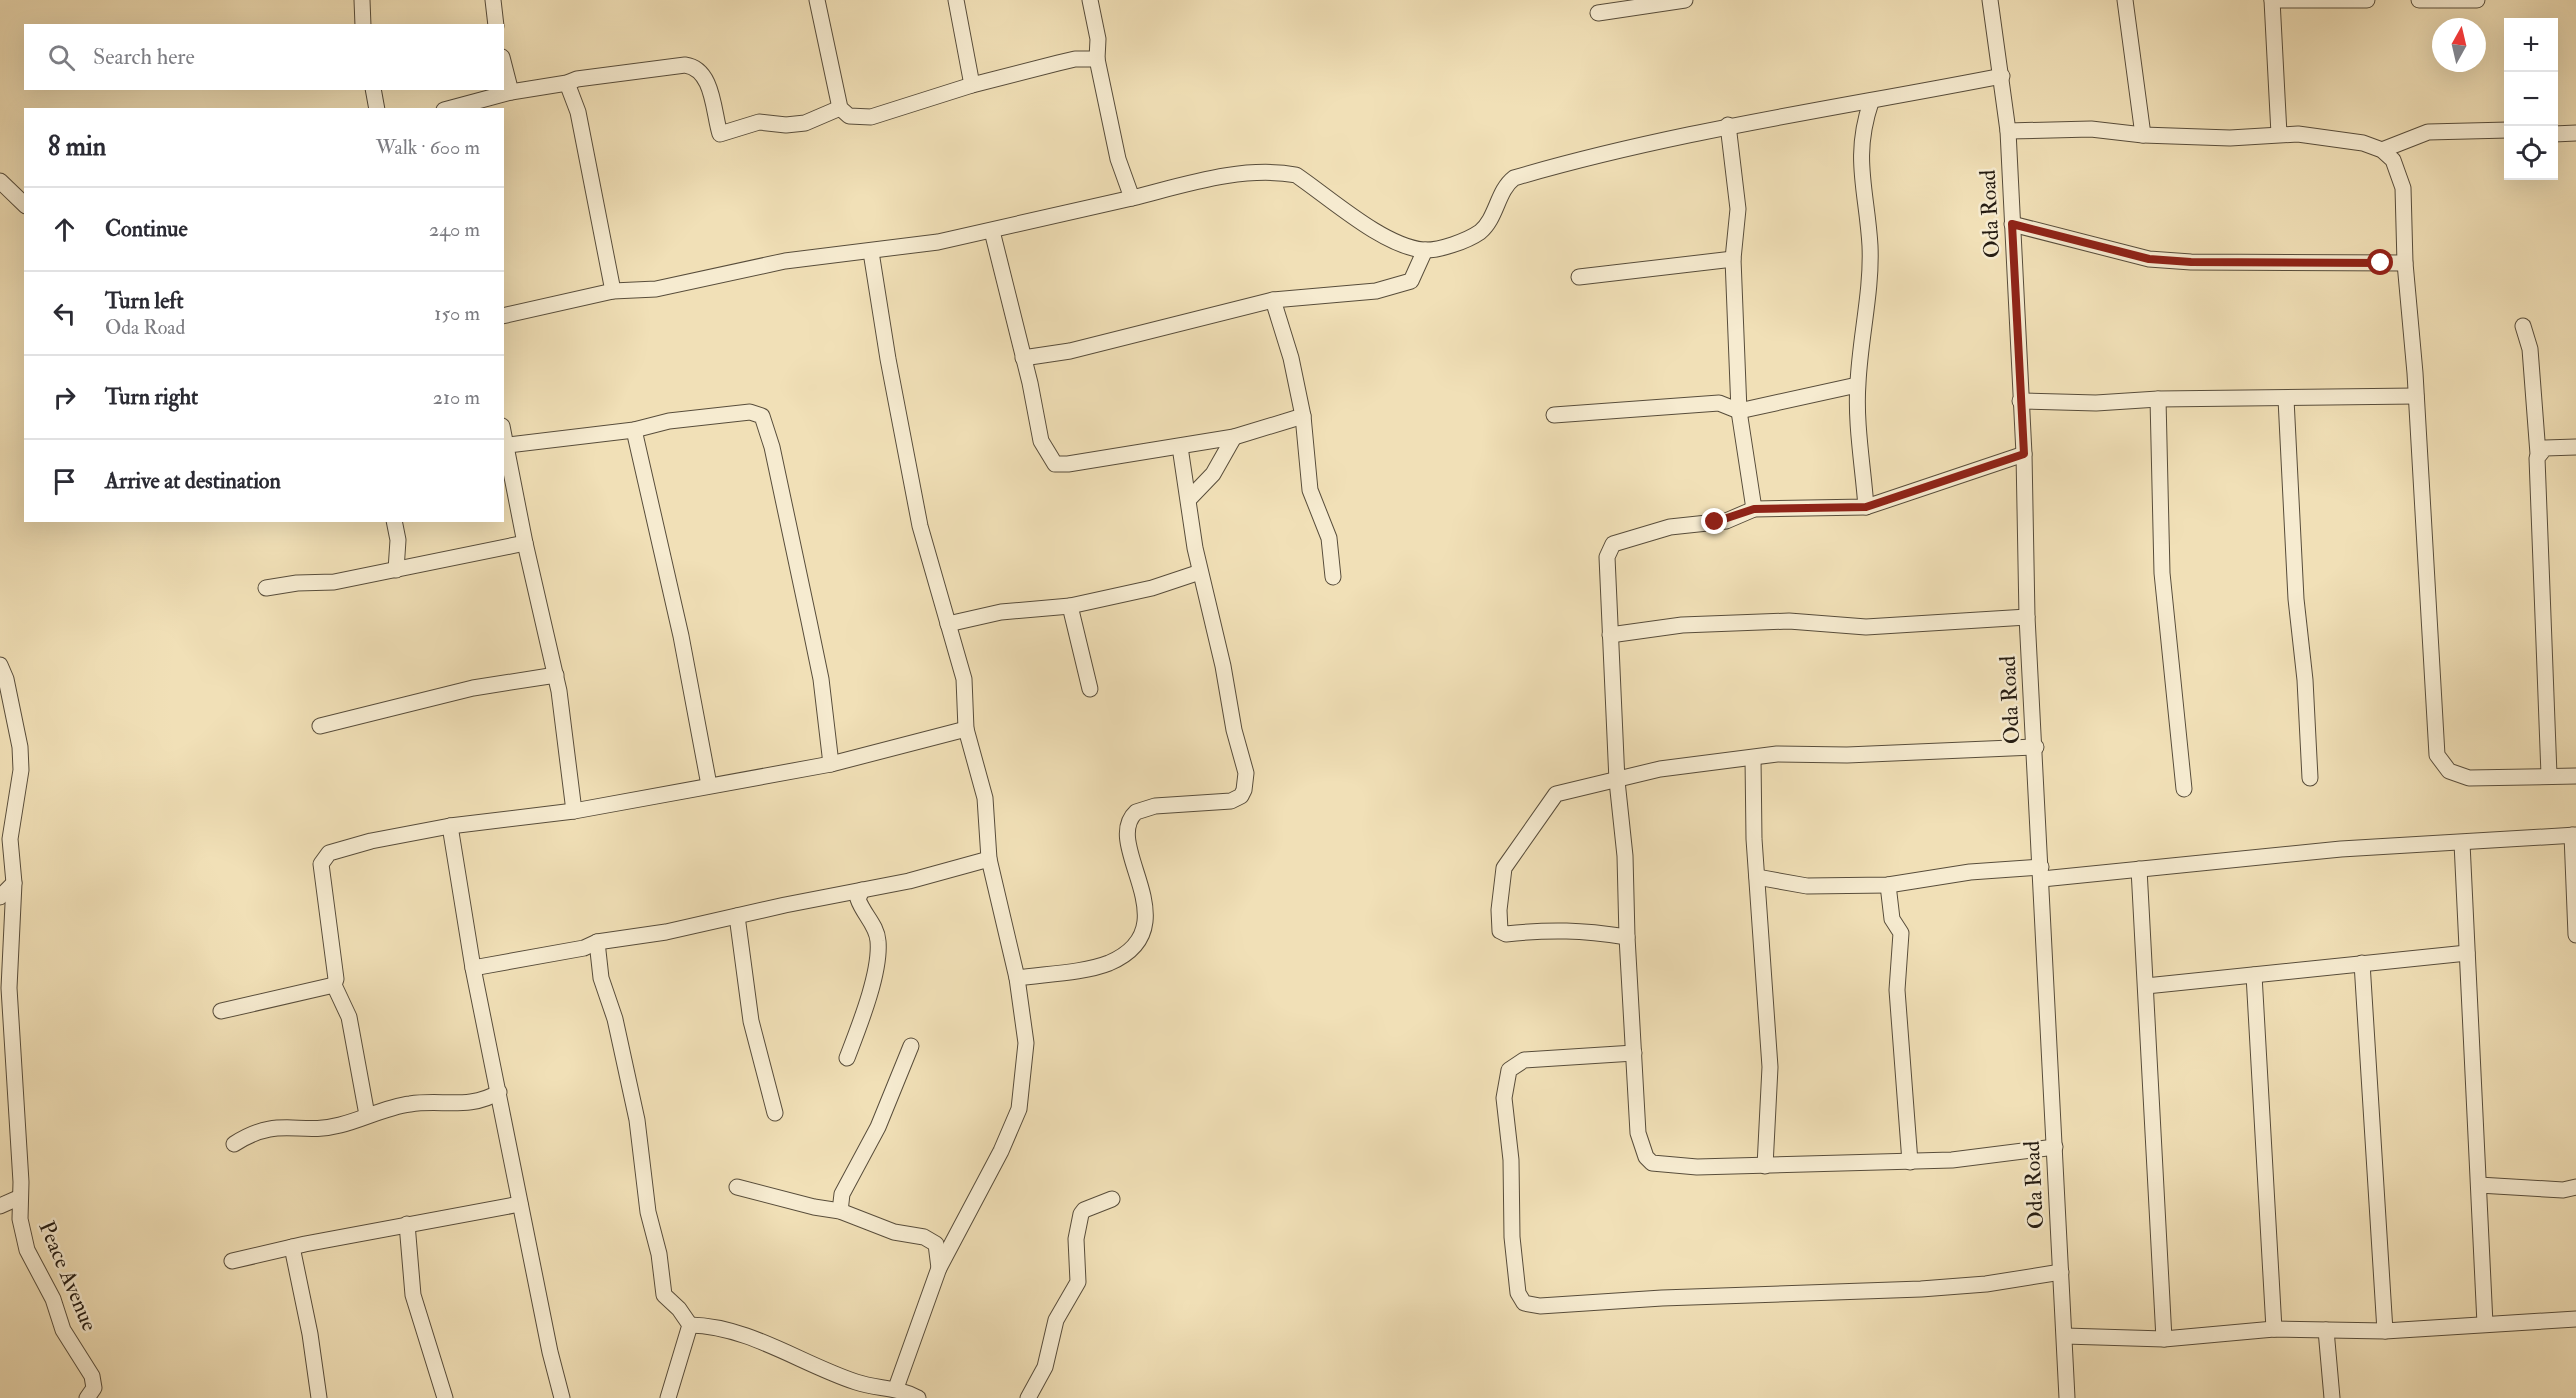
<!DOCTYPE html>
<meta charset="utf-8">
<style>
:root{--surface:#fff;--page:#f2f2f3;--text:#2b2b33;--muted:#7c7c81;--line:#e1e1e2}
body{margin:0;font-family:"IM FELL Double Pica",serif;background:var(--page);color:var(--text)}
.controls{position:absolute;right:18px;top:18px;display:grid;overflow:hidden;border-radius:0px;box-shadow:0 6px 24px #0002}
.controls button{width:54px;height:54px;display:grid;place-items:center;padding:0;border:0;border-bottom:2px solid var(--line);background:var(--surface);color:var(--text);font:30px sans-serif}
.compass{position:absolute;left:2432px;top:18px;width:54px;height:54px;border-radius:50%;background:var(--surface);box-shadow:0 6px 24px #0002;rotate:8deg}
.stop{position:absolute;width:18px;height:18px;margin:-14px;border:4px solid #8f2418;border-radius:50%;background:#fff}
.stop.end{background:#8f2418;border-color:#fff;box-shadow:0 2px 6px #0008}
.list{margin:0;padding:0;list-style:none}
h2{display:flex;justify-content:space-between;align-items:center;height:78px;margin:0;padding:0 24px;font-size:26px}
h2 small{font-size:20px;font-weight:400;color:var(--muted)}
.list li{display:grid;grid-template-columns:39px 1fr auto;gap:18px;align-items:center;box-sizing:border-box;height:84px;padding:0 24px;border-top:2px solid var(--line)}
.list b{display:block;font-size:22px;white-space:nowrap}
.list p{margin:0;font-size:20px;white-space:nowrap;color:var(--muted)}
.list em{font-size:20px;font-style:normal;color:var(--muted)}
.icon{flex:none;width:33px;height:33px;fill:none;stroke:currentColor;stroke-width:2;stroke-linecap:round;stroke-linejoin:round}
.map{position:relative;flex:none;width:2576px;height:1398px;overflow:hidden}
.search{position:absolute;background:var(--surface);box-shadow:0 6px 24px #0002;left:24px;top:24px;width:480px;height:66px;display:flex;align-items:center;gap:15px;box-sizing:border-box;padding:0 21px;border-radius:0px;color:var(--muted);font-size:22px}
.panel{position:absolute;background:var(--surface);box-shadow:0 6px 24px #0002;left:24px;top:108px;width:480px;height:414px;border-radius:0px}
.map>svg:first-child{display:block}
</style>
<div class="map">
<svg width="2576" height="1398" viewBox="0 0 2576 1398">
<rect width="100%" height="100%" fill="#f1e0b7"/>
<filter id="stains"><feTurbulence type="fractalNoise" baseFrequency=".00333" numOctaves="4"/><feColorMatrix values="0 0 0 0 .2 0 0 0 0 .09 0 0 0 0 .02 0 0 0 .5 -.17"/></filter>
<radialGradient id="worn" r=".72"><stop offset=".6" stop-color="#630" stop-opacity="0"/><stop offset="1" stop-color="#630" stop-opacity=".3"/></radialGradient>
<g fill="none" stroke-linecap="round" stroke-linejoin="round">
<defs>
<g id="minor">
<polyline points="362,0 363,26"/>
<polyline points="493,0 496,26"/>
<path d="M 817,0 L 840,108 L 849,116 L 871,117 L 972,85 L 1058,63 L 1075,59 L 1097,59 L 1118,159 L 1132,198 C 1184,185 1243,165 1296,175 C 1330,198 1383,246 1423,250 C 1439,251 1467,241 1480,232 C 1497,218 1497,191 1514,178 C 1674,131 1839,108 2002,76"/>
<polyline points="956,0 972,85"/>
<polyline points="1090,0 1098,39 1097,59"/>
<polyline points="1990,0 2008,131 2024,454 2027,617 2067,1398"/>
<polyline points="2125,0 2143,135"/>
<polyline points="2272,0 2279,134"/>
<polyline points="2272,0 2367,0"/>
<polyline points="2419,0 2477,0"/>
<polyline points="1598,13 1685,0"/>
<polyline points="502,57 511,92"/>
<polyline points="567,83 578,112 613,291"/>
<polyline points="373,88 377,110"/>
<path d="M 444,110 L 511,92 L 567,83 L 577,79 L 685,65 C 714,69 713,112 720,134 L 759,122 L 786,125 L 805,123 L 840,108"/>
<polyline points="1728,125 1738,209 1733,259 1739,411 1754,509"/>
<polyline points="2008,131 2091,129 2143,135 2230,138 2298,134 2363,143 2382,150 2393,160 2403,188 2405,263 2415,373 2437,755 2449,771 2469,778 2576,776"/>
<polyline points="2554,134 2576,133"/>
<polyline points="2382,150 2428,132 2508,130"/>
<polyline points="0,181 26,206"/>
<polyline points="2012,224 2149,259 2191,262 2405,263"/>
<polyline points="992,231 1030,383 1041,441 1055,464 1068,464 1234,437 1303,416"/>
<polyline points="871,252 888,359 920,526 964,679 966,729 985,798 989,859 1017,978 1026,1043 1019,1109 1001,1151 939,1268 896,1388"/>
<polyline points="1579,277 1733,259"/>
<polyline points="1273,300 1291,358 1303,416 1310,490 1329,538 1333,577"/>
<polyline points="502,316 613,291 656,289 785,261 938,242 1132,198"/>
<polyline points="2523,326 2530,349 2538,454"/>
<polyline points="1023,358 1070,351 1273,300 1376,291 1411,281 1425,250"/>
<polyline points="2158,399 2162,573 2184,789"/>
<polyline points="2286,399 2296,599 2305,680 2310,778"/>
<polyline points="2020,401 2096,403 2158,399 2416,396"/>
<polyline points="1554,415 1719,403 1739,411 1857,385"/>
<polyline points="502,426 525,543 559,691 574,811"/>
<polyline points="634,430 681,636 709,785"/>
<polyline points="508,445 634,430 669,421 750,412 762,416 772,447 809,621 821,679 831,764"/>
<polyline points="2024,454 1866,507 1754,509 1726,521 1670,527 1613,544 1607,557 1617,781 1625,856 1627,937 1638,1133 1646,1157 1652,1163 1697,1167 1952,1160 2055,1147"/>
<polyline points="1189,499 1213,474 1234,437"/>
<path d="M 1866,507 C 1863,466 1855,423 1858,383 C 1860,338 1872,291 1870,246 C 1867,191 1852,158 1871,102"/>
<polyline points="394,520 398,540 396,570"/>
<polyline points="266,588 297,583 334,582 525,543"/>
<polyline points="1070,606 1090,689"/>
<polyline points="948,624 1001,612 1070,606 1152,588 1200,572"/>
<polyline points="1610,635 1682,625 1789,621 1866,627 2027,617"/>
<polyline points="0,665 6,679 20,747 21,770 10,839 14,883 9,988 21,1182 20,1219 27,1250 53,1299 63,1330 92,1376 94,1388 87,1398"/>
<polyline points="320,726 473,688 556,675"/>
<polyline points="1753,758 1754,839 1770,1067 1765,1166"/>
<polyline points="2549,775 2537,458 2545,448 2576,447"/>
<polyline points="450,826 473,968 550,1352 562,1398"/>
<polyline points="2572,835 2576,935"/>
<polyline points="2462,843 2485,1324"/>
<polyline points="2139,869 2164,1339"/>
<polyline points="1757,877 1807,886 1888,885 1970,872 2041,867"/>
<polyline points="2042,879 2341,849 2576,835"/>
<polyline points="1888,885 1892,919 1901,933 1897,990 1910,1162"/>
<polyline points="0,897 14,883"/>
<polyline points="737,916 751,1021 775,1113"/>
<path d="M 1627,937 C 1581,930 1552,929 1506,934 L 1500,931 L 1499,910 L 1504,868 L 1556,794 L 1660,769 L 1777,754 L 1847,755 L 2036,747"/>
<polyline points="597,942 601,978 615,1019 637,1120 648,1212 659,1254 664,1295 679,1309 690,1325 668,1398"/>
<polyline points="2362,963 2385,1331"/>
<polyline points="473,968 584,948 597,942 666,932 785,905 909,881 989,859"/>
<polyline points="2254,975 2274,1329"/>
<path d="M 1017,978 C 1044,974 1084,973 1109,963 C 1193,927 1100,845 1136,812 L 1155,806 L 1231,801 L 1241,796 L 1244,790 L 1246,773 L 1234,730 L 1223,666 L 1195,548 L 1180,447"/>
<polyline points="2146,986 2467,953"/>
<polyline points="221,1011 334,985"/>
<polyline points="1634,1053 1524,1060 1509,1070 1504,1098 1511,1160 1512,1237 1518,1293 1524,1303 1540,1306 1662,1298 1921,1289 1986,1284 2061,1272"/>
<path d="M 847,1058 C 858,1029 881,973 878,941 C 877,925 863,914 858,899 L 862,890"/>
<polyline points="367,1115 349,1017 334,985 336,979 321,864 329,853 371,841 450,826 574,811 831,764 966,729"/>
<path d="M 234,1144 C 279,1115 298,1136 340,1125 C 364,1119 386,1107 410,1104 C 441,1099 470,1110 499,1092"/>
<polyline points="2479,1185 2563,1190 2576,1187"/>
<polyline points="737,1187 814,1207 840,1211 894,1232 924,1237 936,1244 939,1268"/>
<polyline points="0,1206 18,1198"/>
<polyline points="840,1211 842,1194 878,1127 911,1046"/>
<polyline points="407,1224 413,1295 445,1398"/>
<polyline points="292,1247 310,1334 319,1398"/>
<polyline points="232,1261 305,1244 520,1204"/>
<path d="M 690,1325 C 749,1326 801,1364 856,1382 C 877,1389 898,1387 918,1398"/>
<polyline points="2326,1330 2332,1398"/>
<polyline points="2065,1336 2164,1339 2274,1329 2385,1331 2576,1319"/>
<polyline points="1028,1398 1045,1367 1056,1320 1078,1282 1076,1239 1081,1214 1084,1210 1112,1199"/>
</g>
</defs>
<use href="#minor" stroke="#584d3b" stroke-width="17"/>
<use href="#minor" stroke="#f6ebd0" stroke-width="15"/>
</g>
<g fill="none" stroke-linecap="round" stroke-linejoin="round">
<polyline stroke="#8f2418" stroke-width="8" points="1715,522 1754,509 1866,507 2024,454 2012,224 2149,259 2191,262 2381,263"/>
</g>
<g text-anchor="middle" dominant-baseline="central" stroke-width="5" stroke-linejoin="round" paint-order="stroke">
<g font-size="22" fill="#251c12" stroke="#f6ebd0">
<text transform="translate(1990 214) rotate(-93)">Oda Road</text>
<text transform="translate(2010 700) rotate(-93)">Oda Road</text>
<text transform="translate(2034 1185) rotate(-93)">Oda Road</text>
<text transform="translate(68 1276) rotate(67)">Peace Avenue</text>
</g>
</g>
<rect width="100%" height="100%" filter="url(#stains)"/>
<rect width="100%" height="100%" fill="url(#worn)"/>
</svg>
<div class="controls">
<button>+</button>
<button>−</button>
<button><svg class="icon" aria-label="locate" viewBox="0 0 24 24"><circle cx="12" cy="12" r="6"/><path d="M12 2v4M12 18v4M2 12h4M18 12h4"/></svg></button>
</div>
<svg class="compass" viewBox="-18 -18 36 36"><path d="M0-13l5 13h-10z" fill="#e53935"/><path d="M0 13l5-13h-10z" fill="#7c7c81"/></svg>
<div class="stop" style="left:2381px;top:263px"></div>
<div class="stop end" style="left:1715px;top:522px"></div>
<div class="search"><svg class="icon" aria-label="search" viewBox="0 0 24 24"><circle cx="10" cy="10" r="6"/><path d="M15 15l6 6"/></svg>Search here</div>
<section class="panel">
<h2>8 min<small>Walk · 600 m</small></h2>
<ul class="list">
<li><svg class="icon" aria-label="ahead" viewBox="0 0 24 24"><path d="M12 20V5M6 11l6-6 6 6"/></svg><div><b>Continue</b></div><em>240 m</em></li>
<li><svg class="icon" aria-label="left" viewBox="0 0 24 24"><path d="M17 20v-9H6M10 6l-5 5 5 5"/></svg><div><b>Turn left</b><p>Oda Road</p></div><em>150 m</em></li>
<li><svg class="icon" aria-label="right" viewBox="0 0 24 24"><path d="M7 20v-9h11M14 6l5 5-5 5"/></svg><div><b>Turn right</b></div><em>210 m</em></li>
<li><svg class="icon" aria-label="arrive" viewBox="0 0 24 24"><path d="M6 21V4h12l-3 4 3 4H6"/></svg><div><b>Arrive at destination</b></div></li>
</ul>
</section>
</div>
